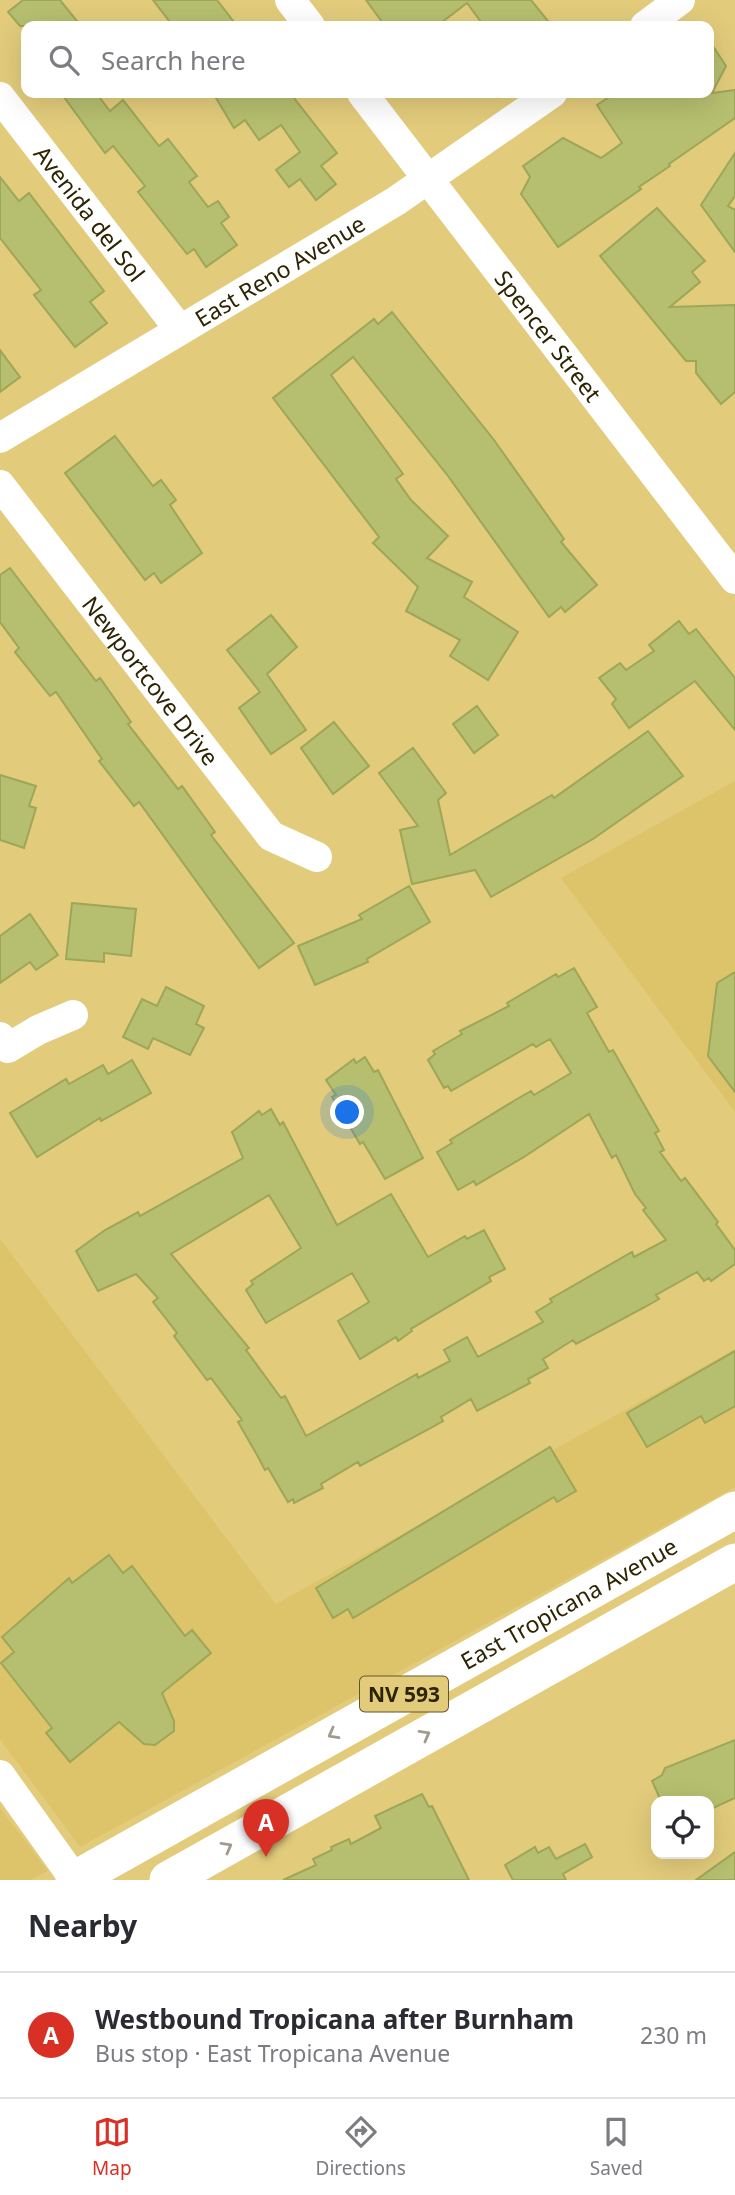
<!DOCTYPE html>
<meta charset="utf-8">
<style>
:root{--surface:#fff;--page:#f7f7f7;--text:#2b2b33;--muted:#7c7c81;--line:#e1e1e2;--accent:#d93025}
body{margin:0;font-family:"Noto Sans",sans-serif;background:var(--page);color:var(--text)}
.controls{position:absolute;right:21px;bottom:21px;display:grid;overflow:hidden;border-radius:14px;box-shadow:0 7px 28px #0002}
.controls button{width:63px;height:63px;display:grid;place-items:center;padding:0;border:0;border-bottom:2px solid var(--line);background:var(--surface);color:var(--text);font:35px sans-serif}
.you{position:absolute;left:348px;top:1113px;width:24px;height:24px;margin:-18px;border:5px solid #fff;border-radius:50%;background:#1a73e8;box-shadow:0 0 0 10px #1a73e833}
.badge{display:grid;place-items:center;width:46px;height:46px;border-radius:50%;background:var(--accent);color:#fff;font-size:23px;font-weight:700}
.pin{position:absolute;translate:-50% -58px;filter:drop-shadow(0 2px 4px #0008)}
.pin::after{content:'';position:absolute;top:37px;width:24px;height:21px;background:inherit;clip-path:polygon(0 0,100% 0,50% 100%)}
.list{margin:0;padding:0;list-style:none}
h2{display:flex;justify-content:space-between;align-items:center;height:91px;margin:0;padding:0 28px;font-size:30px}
h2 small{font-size:23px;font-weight:400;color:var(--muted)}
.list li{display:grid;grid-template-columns:46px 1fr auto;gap:21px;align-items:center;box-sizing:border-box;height:126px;padding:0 28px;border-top:2px solid var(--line)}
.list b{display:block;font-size:26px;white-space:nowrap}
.list p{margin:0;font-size:23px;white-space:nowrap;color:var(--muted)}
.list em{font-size:23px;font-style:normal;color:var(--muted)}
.icon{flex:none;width:38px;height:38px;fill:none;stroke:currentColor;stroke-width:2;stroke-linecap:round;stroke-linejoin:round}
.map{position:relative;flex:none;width:735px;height:1880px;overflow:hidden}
.search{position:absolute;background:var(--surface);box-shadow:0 7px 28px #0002;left:21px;right:21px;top:21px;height:77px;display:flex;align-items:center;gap:18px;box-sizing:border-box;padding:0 24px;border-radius:14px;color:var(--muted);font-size:26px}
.sheet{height:217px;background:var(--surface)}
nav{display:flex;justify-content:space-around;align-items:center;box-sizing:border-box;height:98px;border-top:2px solid var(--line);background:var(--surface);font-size:19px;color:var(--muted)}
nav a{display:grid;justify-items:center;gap:4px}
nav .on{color:var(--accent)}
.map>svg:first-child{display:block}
</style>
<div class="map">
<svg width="735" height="1880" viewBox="0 0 735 1880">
<rect width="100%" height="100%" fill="#e2cb7b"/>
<g fill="#ddc46a">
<polygon points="735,781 735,1112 561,878"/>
<polygon points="0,1239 276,1604 735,1349 735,1487 80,1847 0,1739"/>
<polygon points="0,1808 48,1871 30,1880 0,1880"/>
</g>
<g fill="#b6be6f" stroke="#9ea657" stroke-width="2">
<polygon points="23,0 60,0 81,26 20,26 8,12"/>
<polygon points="153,0 217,0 237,26 173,26"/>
<polygon points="366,0 531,0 552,26 484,26 467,3 437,26 385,26"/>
<polygon points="709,40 726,66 712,93 735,90 735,118 669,164 670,166 639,187 641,189 558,247 521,194 530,177 523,166 563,138 601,158 622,143 597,105 615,93 709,93"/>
<polygon points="61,93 96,93 110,111 123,100 159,146 168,139 197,176 189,182 208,207 218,201 229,217 221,223 237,245 206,267 194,249 187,254 138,192 145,186 113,146 105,153"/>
<polygon points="213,93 290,93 337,153 321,166 336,184 316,200 300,179 289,187 276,170 300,152 281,125 259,140 245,120 234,128"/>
<polygon points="735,153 735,196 728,206 735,210 735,252 701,205"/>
<polygon points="0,177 19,201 29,193 104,291 90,302 107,323 75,347 34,295 41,290 0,238"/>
<polygon points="657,208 705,261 692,272 700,282 670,307 735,305 735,392 721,404 696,373 696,361 686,361 600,256"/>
<polygon points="392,312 494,440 564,539 561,542 597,585 565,612 561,607 549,617 448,476 353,357 331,375 403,474 396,479 411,500 448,536 427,558 472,582 464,597 518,632 488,680 450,656 460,640 406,611 418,587 373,543 379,537 273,398 374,319 378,324"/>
<polygon points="0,350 20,377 0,392"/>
<polygon points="115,436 153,486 161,480 176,500 170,505 202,553 161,583 154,573 145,580 65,473"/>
<polygon points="10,568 96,681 100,678 131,722 128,724 178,789 182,786 215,832 211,835 294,943 259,968 139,802 134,806 99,761 102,759 56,692 50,696 15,652 19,648 0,622 0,575"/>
<polygon points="271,615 297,647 267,674 306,730 271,754 239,708 260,692 227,650"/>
<polygon points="679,621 689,634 696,629 735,678 735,730 695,681 629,728 612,704 616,699 599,678 620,663 626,670 654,651 649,645"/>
<polygon points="477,706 498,735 474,753 453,724"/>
<polygon points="334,722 369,766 333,794 301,748"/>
<polygon points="648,731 683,776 593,839 491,897 475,870 412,884 400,830 418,826 379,773 413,748 446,793 438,800 450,855 552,795 554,798"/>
<polygon points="0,775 36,786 29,806 36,808 24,848 0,840"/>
<polygon points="409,886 430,922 367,959 368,962 315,985 298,946 362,919 359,915"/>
<polygon points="72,903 136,909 131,956 104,953 104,962 66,959"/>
<polygon points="30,914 58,955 36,970 30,962 0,983 0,936"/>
<polygon points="574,968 597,1007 587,1013 609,1052 613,1050 659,1131 655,1133 664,1150 660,1152 681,1181 685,1178 718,1222 716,1224 735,1250 735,1264 711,1281 709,1278 704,1281 697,1272 656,1295 659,1299 645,1307 576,1344 573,1340 543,1359 548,1368 528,1379 530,1383 477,1411 471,1399 441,1417 443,1421 429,1429 360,1466 358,1462 321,1484 323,1488 294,1503 293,1499 288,1502 268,1468 265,1470 257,1455 238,1422 242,1420 211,1378 207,1380 174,1336 177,1333 153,1302 158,1298 136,1274 98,1291 76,1251 105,1230 138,1212 140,1216 243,1158 232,1132 259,1111 262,1115 271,1109 280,1125 283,1122 337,1225 391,1194 428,1257 465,1236 467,1239 484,1230 505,1269 489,1277 491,1281 411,1329 412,1331 398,1341 396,1337 360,1359 338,1321 369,1302 352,1273 266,1323 246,1290 253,1284 251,1281 301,1248 269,1195 171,1254 249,1348 246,1350 281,1398 285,1396 306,1436 417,1374 418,1378 450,1361 444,1350 467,1337 478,1357 543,1322 536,1312 552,1302 550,1299 632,1252 634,1257 666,1240 643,1210 646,1208 635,1194 616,1155 612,1158 589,1114 524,1157 476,1185 474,1181 458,1190 437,1152 452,1143 450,1140 517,1099 531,1091 534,1095 571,1073 550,1039 536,1047 533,1044 451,1091 448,1086 444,1088 428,1060 435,1054 433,1051 462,1034 460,1031 509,1006 507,1003 556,974 558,977"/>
<polygon points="735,972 735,1092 708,1056 717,983"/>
<polygon points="166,987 204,1006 196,1024 204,1028 190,1055 153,1038 148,1049 123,1037 142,999 157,1006"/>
<polygon points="365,1057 374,1072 378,1070 423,1158 385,1179 363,1142 360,1144 332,1097 336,1095 326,1080 354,1059 356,1063"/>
<polygon points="132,1060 151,1093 101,1121 100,1118 37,1157 10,1113 66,1079 69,1084 103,1065 108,1074"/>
<polygon points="735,1351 735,1406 705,1423 701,1416 647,1447 627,1413"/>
<polygon points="550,1447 576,1491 557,1502 554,1497 353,1618 348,1609 333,1618 316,1588"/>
<polygon points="109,1555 123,1573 132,1566 185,1636 192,1630 211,1653 162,1693 174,1721 174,1731 155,1745 144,1744 119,1722 70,1762 46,1733 52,1728 1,1663 14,1652 2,1637 69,1578 72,1583"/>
<polygon points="735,1740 735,1798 709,1810 709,1801 661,1801 652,1781 662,1775 665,1768"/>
<polygon points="422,1794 429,1807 432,1806 469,1880 283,1880 316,1865 313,1859 332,1850 331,1847 349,1839 351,1844 381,1828 375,1816"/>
<polygon points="585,1844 592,1857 563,1874 566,1880 513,1880 505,1865 535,1847 538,1853 549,1847 556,1859"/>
<polygon points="735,1852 735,1880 696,1880"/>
</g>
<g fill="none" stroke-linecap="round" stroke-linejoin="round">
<g stroke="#fff" stroke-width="30">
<polyline points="290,0 310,26"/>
<polyline points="645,26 680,0"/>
<path id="s1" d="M 362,93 L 735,579"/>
<path id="s2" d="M 0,97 L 180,330"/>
<path id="s3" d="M 0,438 L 396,201 L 552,93"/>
<path id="s4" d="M 0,485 L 271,836 L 317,857"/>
<polyline points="0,1037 8,1048 38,1030 73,1015"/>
<polyline points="0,1775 75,1880"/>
</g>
<g stroke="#fff" stroke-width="37">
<path id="s5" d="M 74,1880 L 735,1510"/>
<polyline points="168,1880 735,1562"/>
</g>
</g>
<defs><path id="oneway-chevron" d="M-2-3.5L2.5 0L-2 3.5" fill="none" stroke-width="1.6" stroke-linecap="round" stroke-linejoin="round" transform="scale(1.75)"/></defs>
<g stroke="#a09c8d">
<use href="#oneway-chevron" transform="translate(333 1734) rotate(151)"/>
<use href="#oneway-chevron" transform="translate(425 1735) rotate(-29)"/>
<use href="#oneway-chevron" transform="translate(227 1847) rotate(-29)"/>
</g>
<g text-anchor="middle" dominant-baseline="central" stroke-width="6" stroke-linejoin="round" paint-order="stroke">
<rect fill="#e2cb7b" stroke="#635626" stroke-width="2" x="360" y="1676.5" width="88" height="35" rx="5"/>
<g font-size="21" font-weight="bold" fill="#2d2402">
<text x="404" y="1694">NV 593</text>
</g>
<g font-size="23" fill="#2d2402" stroke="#e2cb7b">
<text stroke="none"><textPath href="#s2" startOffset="147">Avenida del Sol</textPath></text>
<text stroke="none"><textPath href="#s3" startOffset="326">East Reno Avenue</textPath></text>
<text stroke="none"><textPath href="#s1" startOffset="306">Spencer Street</textPath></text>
<text stroke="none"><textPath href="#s4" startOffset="247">Newportcove Drive</textPath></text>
<text stroke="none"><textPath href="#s5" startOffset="567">East Tropicana Avenue</textPath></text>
</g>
</g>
</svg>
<div class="controls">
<button><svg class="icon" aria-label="locate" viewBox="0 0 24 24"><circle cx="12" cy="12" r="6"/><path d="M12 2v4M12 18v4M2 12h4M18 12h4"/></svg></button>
</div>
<div class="you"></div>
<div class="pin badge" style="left:266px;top:1857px">A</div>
<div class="search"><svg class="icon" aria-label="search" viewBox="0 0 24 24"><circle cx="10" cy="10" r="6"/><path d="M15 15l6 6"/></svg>Search here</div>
</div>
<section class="sheet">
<h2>Nearby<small></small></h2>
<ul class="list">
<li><span class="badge">A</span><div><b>Westbound Tropicana after Burnham</b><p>Bus stop · East Tropicana Avenue</p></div><em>230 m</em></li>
</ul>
</section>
<nav>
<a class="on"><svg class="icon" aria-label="map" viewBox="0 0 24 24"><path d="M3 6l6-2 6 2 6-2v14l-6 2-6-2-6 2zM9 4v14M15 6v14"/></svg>Map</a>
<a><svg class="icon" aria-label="directions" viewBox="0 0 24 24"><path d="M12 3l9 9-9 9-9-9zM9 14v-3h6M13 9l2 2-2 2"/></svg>Directions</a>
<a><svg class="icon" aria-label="saved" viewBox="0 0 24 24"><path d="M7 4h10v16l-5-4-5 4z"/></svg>Saved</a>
</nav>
